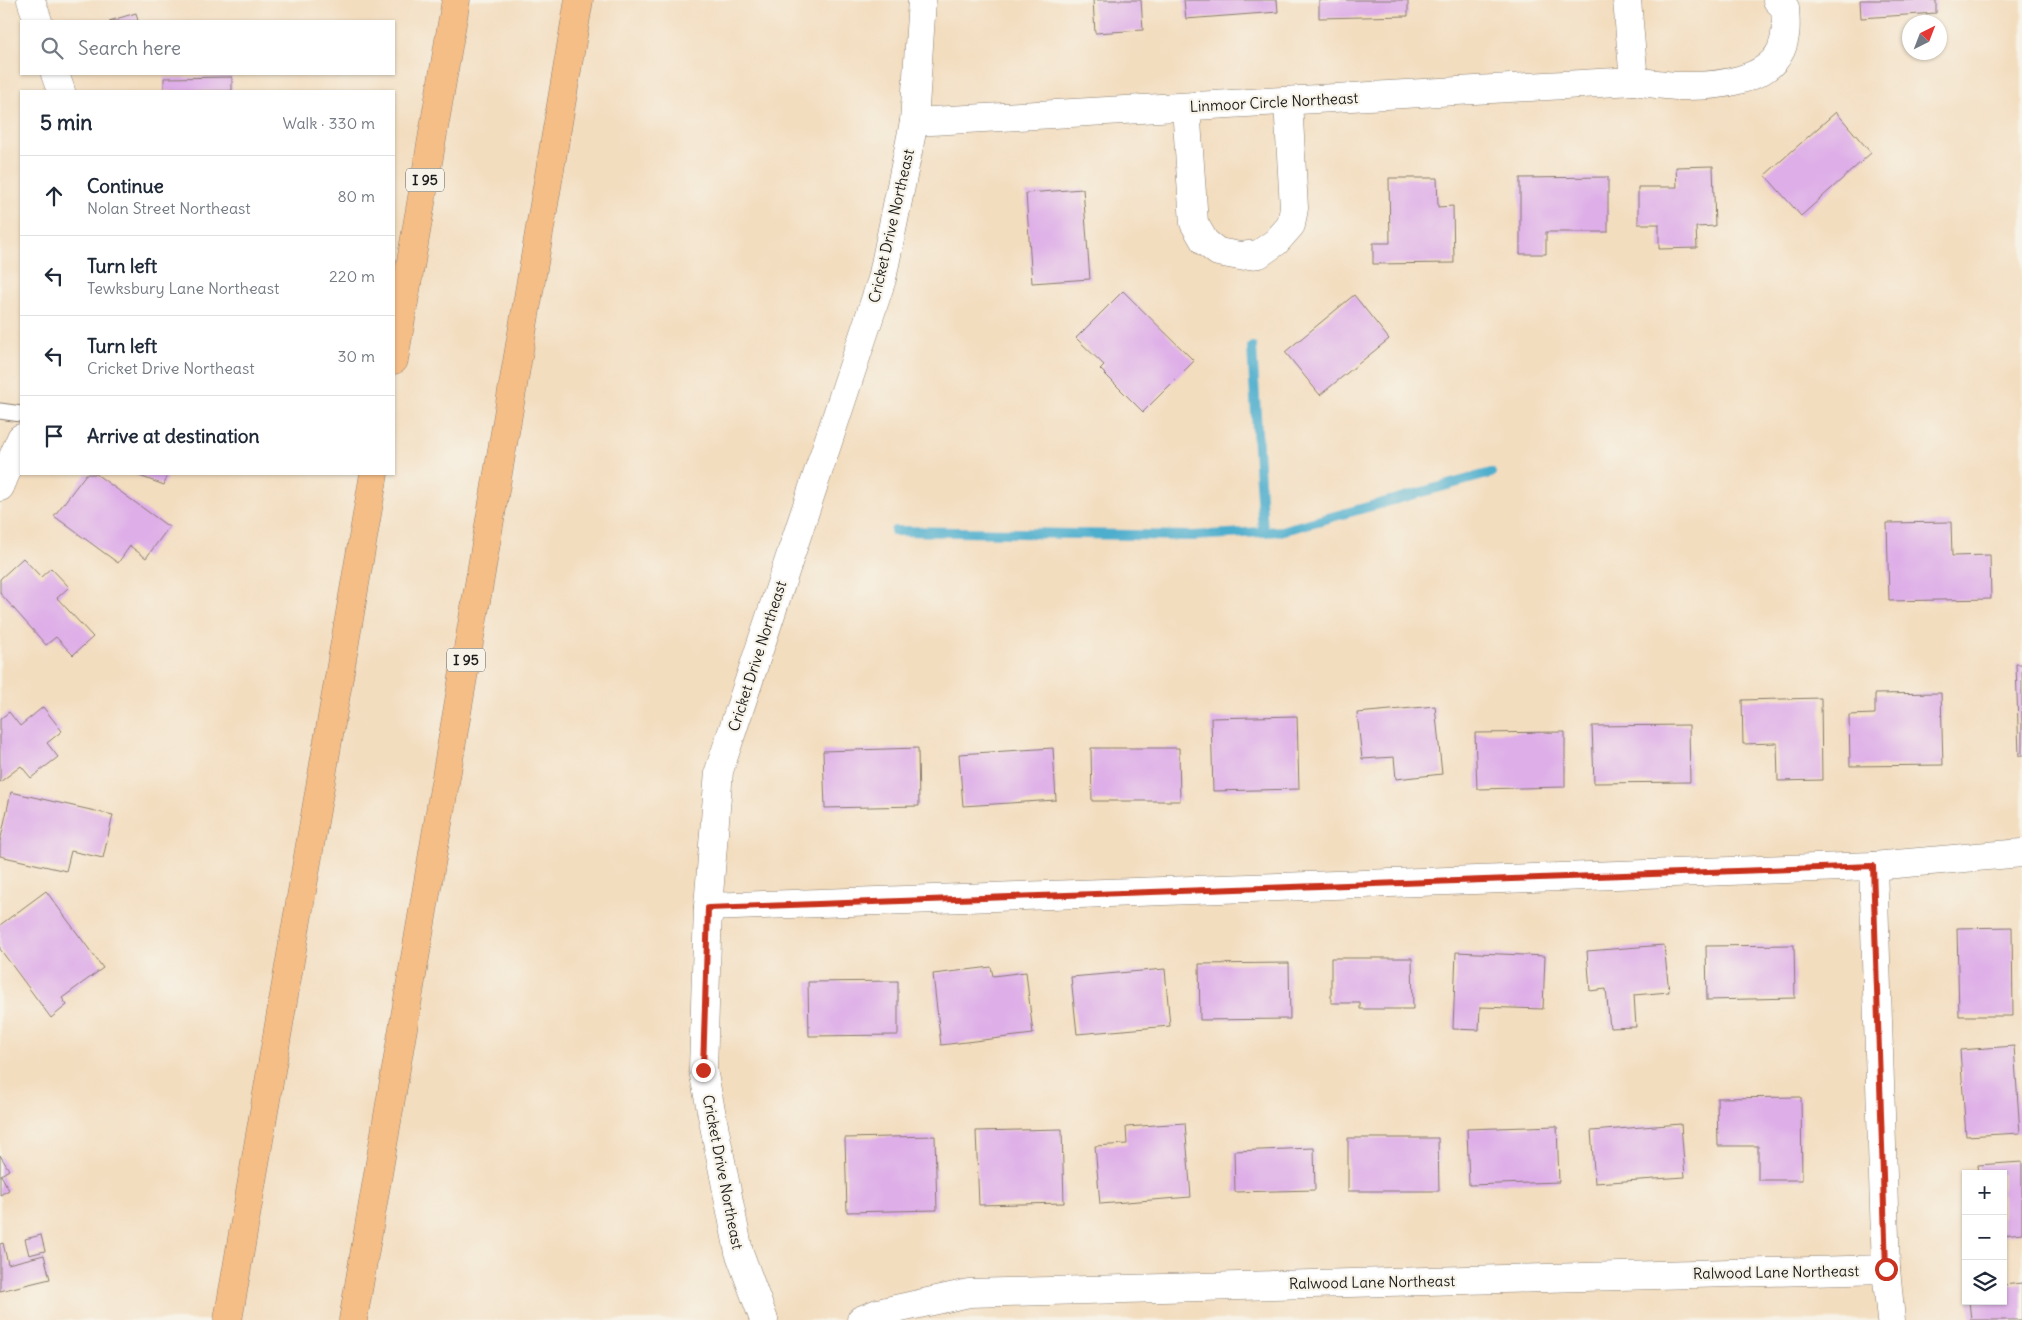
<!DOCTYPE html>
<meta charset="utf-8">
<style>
:root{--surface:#fff;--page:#f2f2f3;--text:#1f2937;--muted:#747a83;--line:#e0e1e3}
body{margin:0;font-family:Delius,sans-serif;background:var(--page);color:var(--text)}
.controls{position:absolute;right:15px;bottom:15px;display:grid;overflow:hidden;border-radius:0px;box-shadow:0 1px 4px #0004}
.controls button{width:45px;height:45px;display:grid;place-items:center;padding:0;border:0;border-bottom:1px solid var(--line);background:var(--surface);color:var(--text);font:25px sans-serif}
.compass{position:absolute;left:1902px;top:15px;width:45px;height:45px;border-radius:50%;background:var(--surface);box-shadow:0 1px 4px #0004;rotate:42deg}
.stop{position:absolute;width:15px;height:15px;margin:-11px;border:4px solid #c8321e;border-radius:50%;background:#fff}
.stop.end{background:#c8321e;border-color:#fff;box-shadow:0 1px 5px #0008}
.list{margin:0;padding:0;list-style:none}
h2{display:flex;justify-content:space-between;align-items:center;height:65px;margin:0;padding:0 20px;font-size:21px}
h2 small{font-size:16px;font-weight:400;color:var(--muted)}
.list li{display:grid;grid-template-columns:32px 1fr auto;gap:15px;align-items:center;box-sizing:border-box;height:80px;padding:0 20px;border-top:1px solid var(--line)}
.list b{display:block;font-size:19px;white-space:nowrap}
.list p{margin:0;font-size:16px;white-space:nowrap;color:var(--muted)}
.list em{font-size:16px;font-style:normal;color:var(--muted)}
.icon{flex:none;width:28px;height:28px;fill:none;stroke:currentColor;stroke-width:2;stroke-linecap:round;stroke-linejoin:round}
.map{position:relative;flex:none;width:2022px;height:1320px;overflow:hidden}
.search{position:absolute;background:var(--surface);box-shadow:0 1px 4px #0004;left:20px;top:20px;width:375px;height:55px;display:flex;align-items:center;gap:12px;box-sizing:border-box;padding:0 18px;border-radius:0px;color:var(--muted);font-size:19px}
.panel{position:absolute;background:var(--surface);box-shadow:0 1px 4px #0004;left:20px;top:90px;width:375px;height:385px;border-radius:0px}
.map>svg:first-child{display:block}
</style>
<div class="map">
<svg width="2022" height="1320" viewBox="0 0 2022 1320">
<rect width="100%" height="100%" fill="#f7f3e8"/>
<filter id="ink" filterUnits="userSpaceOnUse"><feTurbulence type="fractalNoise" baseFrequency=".02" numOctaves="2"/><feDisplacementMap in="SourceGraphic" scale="10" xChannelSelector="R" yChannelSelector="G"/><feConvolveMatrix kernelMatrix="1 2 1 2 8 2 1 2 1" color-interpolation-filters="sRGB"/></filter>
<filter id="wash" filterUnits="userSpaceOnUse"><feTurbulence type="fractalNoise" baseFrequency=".0096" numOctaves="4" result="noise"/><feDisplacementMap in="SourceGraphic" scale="20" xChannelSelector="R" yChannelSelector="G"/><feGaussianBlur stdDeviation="1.12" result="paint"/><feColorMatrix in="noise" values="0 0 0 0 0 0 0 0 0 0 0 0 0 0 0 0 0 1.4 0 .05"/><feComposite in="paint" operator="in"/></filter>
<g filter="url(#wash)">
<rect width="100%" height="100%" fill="#f3ddbf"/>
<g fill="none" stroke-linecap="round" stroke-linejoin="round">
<g stroke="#4eaecd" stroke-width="10">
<polyline points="1252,347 1263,532"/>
<polyline points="895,531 1192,536 1281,531 1491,473"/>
</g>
</g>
<g id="blocks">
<g fill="#deaee8">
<polygon points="1093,0 1141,0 1143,30 1095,33"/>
<polygon points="1184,0 1277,0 1278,12 1186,19"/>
<polygon points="1319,0 1408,0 1408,16 1319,18"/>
<polygon points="1860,0 1936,0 1936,13 1861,18"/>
<polygon points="136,13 138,21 109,21"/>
<polygon points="232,77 232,91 164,91 164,78"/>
<polygon points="1836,112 1871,153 1801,216 1765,175"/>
<polygon points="1713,166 1715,226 1696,227 1697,248 1659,249 1659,224 1638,224 1638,187 1677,187 1676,167"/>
<polygon points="1608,177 1608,232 1546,232 1546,254 1520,254 1520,178"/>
<polygon points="1389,178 1437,178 1438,207 1453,206 1454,263 1373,264 1373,243 1390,243"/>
<polygon points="1083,189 1090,279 1032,283 1026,193"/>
<polygon points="1123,291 1194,361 1143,412 1100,369 1104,365 1076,338"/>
<polygon points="1354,295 1389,339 1320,395 1285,352"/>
<polygon points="86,474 96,474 169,527 146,558 130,546 118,563 54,516"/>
<polygon points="134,474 168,474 164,485"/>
<polygon points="1951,522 1952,556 1990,555 1991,599 1889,601 1887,523"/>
<polygon points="23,558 41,577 51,568 69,587 57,598 93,637 73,655 56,637 46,645 0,593 0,579"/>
<polygon points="2016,664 2022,664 2022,756 2019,756"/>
<polygon points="1941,693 1943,765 1850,766 1849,715 1875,714 1875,694"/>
<polygon points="1821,698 1822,780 1778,781 1777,743 1743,744 1742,700"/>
<polygon points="1435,706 1442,774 1396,779 1394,757 1362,759 1357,713"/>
<polygon points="43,707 62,731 47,743 58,757 31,778 21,766 0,782 0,719 9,712 20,726"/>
<polygon points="1297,716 1299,789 1213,791 1211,718"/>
<polygon points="1689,725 1690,782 1594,783 1592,726"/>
<polygon points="1565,732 1565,787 1477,789 1475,733"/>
<polygon points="918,748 919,806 825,808 823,751"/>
<polygon points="1053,748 1056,800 963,806 959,754"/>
<polygon points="1091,748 1179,748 1180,801 1092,801"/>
<polygon points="11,792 113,815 103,858 71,851 66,871 0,856 0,842"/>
<polygon points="46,891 103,968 62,998 67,1005 51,1018 0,949 0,925"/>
<polygon points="2012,927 2013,1016 1959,1016 1957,928"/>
<polygon points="1664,945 1669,992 1634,995 1636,1027 1610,1028 1606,989 1590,991 1587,951"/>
<polygon points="1794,945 1795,998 1707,1000 1706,946"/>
<polygon points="1456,952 1545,956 1543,1009 1480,1007 1479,1030 1453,1029"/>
<polygon points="1331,958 1412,958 1413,1009 1360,1009 1360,1003 1331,1003"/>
<polygon points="1289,963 1290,1019 1200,1020 1199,964"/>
<polygon points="991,967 993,976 1026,972 1033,1034 941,1045 933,974"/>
<polygon points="1165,969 1170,1026 1077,1034 1071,977"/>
<polygon points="898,981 898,1035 809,1036 808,982"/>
<polygon points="2014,1046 2020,1133 1966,1136 1960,1050"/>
<polygon points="1801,1097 1802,1180 1758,1180 1758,1146 1718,1146 1717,1098"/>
<polygon points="1185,1123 1191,1197 1100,1204 1095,1146 1127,1144 1126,1127"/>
<polygon points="1681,1124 1685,1177 1595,1183 1591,1131"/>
<polygon points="1557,1126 1559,1182 1469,1185 1467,1129"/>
<polygon points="1062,1129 1064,1203 979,1205 976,1131"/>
<polygon points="935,1136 937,1210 847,1212 845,1138"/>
<polygon points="1348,1138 1438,1138 1439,1191 1348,1191"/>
<polygon points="1314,1148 1315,1190 1235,1192 1234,1151"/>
<polygon points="0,1155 9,1170 1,1175 9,1190 0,1195"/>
<polygon points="2022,1162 2022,1233 2003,1235 2003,1174 1979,1174 1978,1165"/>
<polygon points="41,1235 45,1251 29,1255 25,1239"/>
<polygon points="3,1243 8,1264 44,1255 50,1279 0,1291 0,1244"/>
<polygon points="2022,1283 2022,1320 1971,1320 1969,1301 2003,1301 2003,1285"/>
</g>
</g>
</g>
<g filter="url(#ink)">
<use href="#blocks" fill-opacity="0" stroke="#887c6e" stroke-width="1"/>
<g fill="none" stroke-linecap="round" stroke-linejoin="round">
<defs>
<polyline id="service" points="0,411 21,414"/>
<g id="minor">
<polyline points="31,0 38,21"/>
<polyline points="55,74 61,91"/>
<path d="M 1634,81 C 1651,83 1670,87 1688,86 C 1717,86 1767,81 1781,50 C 1787,36 1786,23 1785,8 L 1777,0"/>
<polyline points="1186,107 1194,223 1205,242 1218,252 1240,256 1259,254 1276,242 1291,225 1294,208 1288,101"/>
<polyline points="914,122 1634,81 1627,0"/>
<polyline points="0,487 21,438"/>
<polyline points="1873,866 1886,1269 1891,1320"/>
<polyline points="708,907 1873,866 2022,853"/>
<polyline points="764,1320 739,1252 703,1070 708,907 719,771 882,279 914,122 922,0"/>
<polyline points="861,1320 878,1313 969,1293 1886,1269"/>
</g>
<g id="motorway">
<polyline points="394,360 456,0"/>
<polyline points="228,1320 374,474"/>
<polyline points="353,1320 579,0"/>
</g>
</defs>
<use href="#service" stroke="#887c6e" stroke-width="17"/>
<use href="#minor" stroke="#887c6e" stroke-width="29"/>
<use href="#motorway" stroke="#887c6e" stroke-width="29"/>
<use href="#service" stroke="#fff" stroke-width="15"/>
<use href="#minor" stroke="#fff" stroke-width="28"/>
<use href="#motorway" stroke="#f6be87" stroke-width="28"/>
</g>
</g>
<g fill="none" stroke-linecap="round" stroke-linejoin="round" filter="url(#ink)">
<polyline stroke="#c8321e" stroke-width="6" points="703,1070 708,908 1873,866 1886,1269"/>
</g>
<g text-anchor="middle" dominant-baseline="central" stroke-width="4.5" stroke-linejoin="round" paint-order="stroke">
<g fill="#f7f3e8" stroke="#5e5c59" stroke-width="1">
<rect x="406" y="168.5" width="38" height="23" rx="4"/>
<rect x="447" y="648.5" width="38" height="23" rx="4"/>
</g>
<g font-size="14" font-weight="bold" fill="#1c1c1c">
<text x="425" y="180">I 95</text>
<text x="466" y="660">I 95</text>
</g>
<g font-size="15" fill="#1c1c1c" stroke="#f7f3e8">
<text transform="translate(1274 102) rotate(-3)">Linmoor Circle Northeast</text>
<text transform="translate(891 226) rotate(-77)">Cricket Drive Northeast</text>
<text transform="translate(757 656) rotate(-72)">Cricket Drive Northeast</text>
<text transform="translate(723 1172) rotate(79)">Cricket Drive Northeast</text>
<text transform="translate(1776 1272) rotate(-1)">Ralwood Lane Northeast</text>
<text transform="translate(1372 1282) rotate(-1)">Ralwood Lane Northeast</text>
</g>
</g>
</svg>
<div class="controls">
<button>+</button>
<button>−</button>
<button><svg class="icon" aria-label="layers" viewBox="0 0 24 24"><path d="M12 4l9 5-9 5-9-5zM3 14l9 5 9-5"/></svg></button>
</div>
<svg class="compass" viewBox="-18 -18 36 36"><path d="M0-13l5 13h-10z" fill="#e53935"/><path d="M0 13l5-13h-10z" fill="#747a83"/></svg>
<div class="stop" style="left:1886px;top:1269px"></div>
<div class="stop end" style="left:703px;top:1070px"></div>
<div class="search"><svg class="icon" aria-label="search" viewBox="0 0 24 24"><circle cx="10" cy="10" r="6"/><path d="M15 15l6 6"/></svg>Search here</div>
<section class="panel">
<h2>5 min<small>Walk · 330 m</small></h2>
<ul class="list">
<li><svg class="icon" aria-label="ahead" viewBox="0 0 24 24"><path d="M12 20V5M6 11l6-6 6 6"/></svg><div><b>Continue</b><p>Nolan Street Northeast</p></div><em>80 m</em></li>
<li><svg class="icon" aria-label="left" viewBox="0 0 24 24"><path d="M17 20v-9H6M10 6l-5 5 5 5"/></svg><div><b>Turn left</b><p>Tewksbury Lane Northeast</p></div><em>220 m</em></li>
<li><svg class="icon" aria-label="left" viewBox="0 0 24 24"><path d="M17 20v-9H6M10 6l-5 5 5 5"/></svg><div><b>Turn left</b><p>Cricket Drive Northeast</p></div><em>30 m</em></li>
<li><svg class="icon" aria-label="arrive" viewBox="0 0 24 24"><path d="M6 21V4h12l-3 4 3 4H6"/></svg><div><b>Arrive at destination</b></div></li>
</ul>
</section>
</div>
